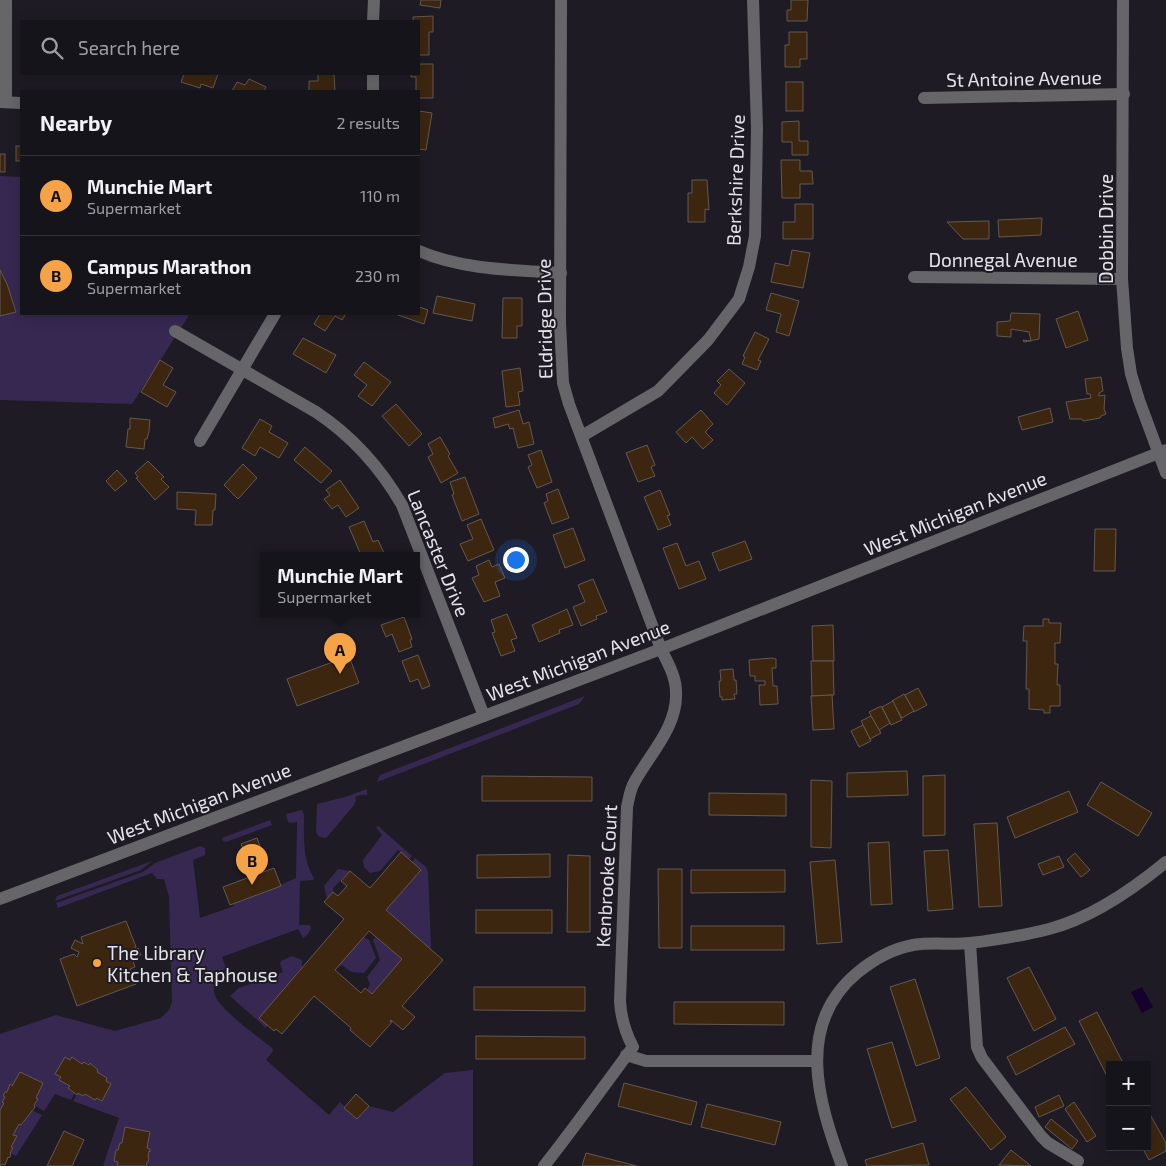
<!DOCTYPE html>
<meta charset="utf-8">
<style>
:root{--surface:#16141b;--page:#232128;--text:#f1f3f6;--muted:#9e9ea3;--line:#35333a;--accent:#f5a346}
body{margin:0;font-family:"Exo 2",sans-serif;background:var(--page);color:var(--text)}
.controls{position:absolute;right:15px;bottom:15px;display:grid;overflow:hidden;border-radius:0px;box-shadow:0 2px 12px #0003}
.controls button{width:45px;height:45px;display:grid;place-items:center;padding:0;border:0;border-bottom:1px solid var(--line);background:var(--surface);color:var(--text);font:25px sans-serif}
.you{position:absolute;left:515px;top:559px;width:18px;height:18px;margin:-12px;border:4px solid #fff;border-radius:50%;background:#1a73e8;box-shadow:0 0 0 8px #1a73e833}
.badge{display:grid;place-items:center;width:32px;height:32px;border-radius:50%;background:var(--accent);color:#111;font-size:16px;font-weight:700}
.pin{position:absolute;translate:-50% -41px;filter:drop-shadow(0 1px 2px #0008)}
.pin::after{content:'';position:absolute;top:26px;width:18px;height:15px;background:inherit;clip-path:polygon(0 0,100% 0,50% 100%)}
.popup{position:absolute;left:260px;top:552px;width:160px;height:65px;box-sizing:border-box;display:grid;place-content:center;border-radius:0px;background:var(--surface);filter:drop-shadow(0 1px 4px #0005);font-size:16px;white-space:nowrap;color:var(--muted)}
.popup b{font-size:19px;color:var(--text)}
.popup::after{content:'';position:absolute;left:50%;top:100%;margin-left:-10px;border:10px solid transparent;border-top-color:var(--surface)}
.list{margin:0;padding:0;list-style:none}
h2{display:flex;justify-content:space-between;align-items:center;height:65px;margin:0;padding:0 20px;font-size:21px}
h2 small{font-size:16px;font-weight:400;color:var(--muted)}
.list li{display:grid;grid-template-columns:32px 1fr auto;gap:15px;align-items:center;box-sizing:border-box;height:80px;padding:0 20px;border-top:1px solid var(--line)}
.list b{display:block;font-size:19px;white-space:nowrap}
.list p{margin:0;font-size:16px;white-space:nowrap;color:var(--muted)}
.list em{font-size:16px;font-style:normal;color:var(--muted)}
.icon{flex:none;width:28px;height:28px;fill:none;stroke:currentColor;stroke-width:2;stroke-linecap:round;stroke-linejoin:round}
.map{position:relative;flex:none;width:1166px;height:1166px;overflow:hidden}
.search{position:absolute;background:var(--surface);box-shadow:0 2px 12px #0003;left:20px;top:20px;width:400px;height:55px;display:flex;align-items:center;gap:12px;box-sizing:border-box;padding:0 18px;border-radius:0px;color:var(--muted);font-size:19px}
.panel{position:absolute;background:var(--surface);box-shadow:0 2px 12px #0003;left:20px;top:90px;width:400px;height:225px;border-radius:0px}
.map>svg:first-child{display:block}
</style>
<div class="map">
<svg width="1166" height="1166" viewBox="0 0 1166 1166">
<rect width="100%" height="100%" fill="#1e1b24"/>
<g fill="#372851">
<polygon points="0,176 21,177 21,314 190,314 132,404 0,400"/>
<polygon points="585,696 579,704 377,782 380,775"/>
<polygon points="367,789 367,795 361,795 355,797 356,800 354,805 328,836 326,838 319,837 316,832 317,804 345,797"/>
<path d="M 302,810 L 304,815 C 304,836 302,859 314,878 L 313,880 L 300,881 L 299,925 L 310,925 L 311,928 L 308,934 L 303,938 L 298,929 L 222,957 L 226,968 C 214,974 210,990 218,1001 C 229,1016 257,1036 272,1048 L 273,1051 L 266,1060 L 329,1115 L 340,1102 L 357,1119 L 369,1106 L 393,1112 L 445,1073 L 473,1070 L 473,1166 L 146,1166 L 147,1162 L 149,1162 L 149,1157 L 148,1157 L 150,1149 L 147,1148 L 150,1133 L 126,1127 L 122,1143 L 120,1143 L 118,1150 L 116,1150 L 114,1160 L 118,1162 L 117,1166 L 103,1166 L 119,1118 L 73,1101 L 78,1093 L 85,1094 L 95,1100 L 97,1098 L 102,1101 L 111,1084 L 106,1081 L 107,1078 L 97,1072 L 98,1070 L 93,1067 L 94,1065 L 84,1062 L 82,1064 L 72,1058 L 55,1074 L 61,1077 L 59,1080 L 70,1086 L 69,1088 L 74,1091 L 75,1093 L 71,1100 L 55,1094 L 44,1111 L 34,1105 L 38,1099 L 36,1098 L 43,1083 L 20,1072 L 12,1086 L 10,1085 L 7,1092 L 5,1092 L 3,1096 L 5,1097 L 2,1102 L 4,1103 L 0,1110 L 0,1034 L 56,1015 L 115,1031 L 161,1018 L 169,1010 L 172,1002 L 169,897 L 164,879 L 157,879 L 152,873 L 58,908 L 56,903 L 143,872 L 155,863 L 200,846 L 205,848 L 205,855 L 193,860 L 200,918 L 234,906 L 233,904 L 281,886 L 280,885 L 296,878 L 297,822 L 291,823 L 288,822 L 286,814 Z"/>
<polygon points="270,820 272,825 226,842 223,841 222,838"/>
<polygon points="378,826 412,856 409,859 398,850 380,871 370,873 364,867 363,860 382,835 376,827"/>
<polygon points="415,858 426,867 428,872 431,946 430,949 386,910 421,870 412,862"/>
<polygon points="152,861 141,870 55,901 57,896"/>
<polygon points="338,869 350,871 333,888 333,892 327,899 324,886"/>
<polygon points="363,937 369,940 376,958 364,973 351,972 342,965 337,968"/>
<polygon points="376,937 402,959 372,994 367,990 370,984 367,977 380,960 373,940"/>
<polygon points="292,956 302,960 302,967 295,975 266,1028 230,996 239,988 283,972 280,964 281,961"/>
<polygon points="31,1110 42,1115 16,1156 10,1153 12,1148 11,1147 17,1136 13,1135 19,1124 22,1125"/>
</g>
<polygon fill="#15002e" points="1142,987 1153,1007 1142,1013 1131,992"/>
<g fill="#3c2610" stroke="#635951" fill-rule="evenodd">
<polygon points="421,0 441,0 440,8 420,5"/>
<polygon points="791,0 808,0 807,21 787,21 787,10 791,10"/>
<polygon points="433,16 433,32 429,32 429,55 419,55 419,21 413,21 413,17"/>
<polygon points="789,32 807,32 807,59 800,59 800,67 785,67 785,45 789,45"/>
<polygon points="419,64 433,64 433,98 419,98 419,91 416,91 416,77 411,77 411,74 419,74"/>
<polygon points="184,74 218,74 213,88 201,84 200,88 181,82"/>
<polygon points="318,74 334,74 335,91 309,91 309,81 318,81"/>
<polygon points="249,79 266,87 264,91 232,91 237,82 245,85"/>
<rect x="786" y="82" width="17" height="29"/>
<polygon points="419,111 432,113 426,150 419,149"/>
<polygon points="799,121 799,141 808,141 808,155 792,155 792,142 782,142 782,122"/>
<rect x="16" y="146" width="5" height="15"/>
<rect x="0" y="154" width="5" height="18"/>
<polygon points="781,160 800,160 800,171 812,171 813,184 800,184 800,198 782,198"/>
<polygon points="692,180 707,180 709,210 705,209 705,222 688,222 688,193 692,193"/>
<polygon points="795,204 813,204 813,239 783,239 783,222 795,222"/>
<polygon points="1042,218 1041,235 999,237 998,220"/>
<polygon points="989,221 989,239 963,239 947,222"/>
<polygon points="792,250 810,253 803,288 771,282 775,263 789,266"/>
<polygon points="0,270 7,284 16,312 0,316"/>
<polygon points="771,293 799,301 789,336 776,332 781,314 766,310"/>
<polygon points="437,296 475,304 472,321 433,313"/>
<polygon points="503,298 522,298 522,326 517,326 517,338 502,338"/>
<polygon points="419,307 428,310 424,324 395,314 419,314"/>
<polygon points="1078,311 1088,340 1066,348 1056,319"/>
<polygon points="1011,313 1040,314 1039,339 1024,342 1023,340 1031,341 1029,332 1011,329 1011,337 997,336 997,322 1010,321"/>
<polygon points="320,314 346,314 342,320 335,316 325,331 314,324"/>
<polygon points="755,332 769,339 758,360 761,361 757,370 742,364 745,357 743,356"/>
<polygon points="303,338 336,355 326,373 293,354"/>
<polygon points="160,360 173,368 163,385 176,392 167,407 141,392"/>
<polygon points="364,362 391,382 372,406 358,396 367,385 354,375"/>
<polygon points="520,368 523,391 518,392 520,405 506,407 502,371"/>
<polygon points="729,369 745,383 727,405 714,393 721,385 717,381"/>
<polygon points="1101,377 1103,391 1099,393 1099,396 1105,395 1104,409 1106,414 1101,416 1100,418 1083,421 1082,419 1070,419 1066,402 1091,398 1090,394 1087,394 1085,379"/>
<polygon points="396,404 422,434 409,446 382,416"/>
<polygon points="1050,408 1053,422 1022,430 1018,417"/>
<polygon points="519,410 523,424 529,422 534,444 518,448 513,428 510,429 508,424 495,428 493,418"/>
<polygon points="701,410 713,424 705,432 713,440 703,449 692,437 686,443 676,432"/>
<polygon points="130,418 150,420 149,431 147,439 145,439 144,449 126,447 128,429 130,429"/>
<polygon points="260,419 272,426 269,432 288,443 279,458 260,447 255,456 242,448"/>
<polygon points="440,437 450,454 448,456 458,473 441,483 428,457 433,454 428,444"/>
<polygon points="647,445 655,465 651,467 655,476 638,482 626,453"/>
<polygon points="305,447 332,471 321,483 294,460"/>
<polygon points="541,450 552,482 537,488 528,467 532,465 528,455"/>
<polygon points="148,461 164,477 161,479 169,487 155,500 136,478 138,477 135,473"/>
<polygon points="243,464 257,478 238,499 224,485"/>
<polygon points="117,470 127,481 115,491 106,481"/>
<polygon points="465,477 479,514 462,521 452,495 454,494 450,482"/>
<polygon points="340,480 359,508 346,517 338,505 332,509 324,499 330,495 326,490"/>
<polygon points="558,489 569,518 552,524 544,503 548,501 546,494"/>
<polygon points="660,490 670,515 667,516 671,525 658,530 644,497"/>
<polygon points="177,492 216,494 215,510 213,510 212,525 195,525 196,510 177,509"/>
<polygon points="481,519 494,550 468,561 460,544 473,539 467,525"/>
<polygon points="364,521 373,542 378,540 384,553 378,555 361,555 349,527"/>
<polygon points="573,528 585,560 565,568 553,535"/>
<polygon points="1095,529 1116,529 1115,571 1094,571"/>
<polygon points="745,541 752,559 719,571 712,553"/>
<polygon points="677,543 686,566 699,561 706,579 679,589 663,548"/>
<polygon points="489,560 492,567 499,564 505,578 495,582 500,596 484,602 472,578 479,575 476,566"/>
<polygon points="593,579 607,612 596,616 597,619 581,626 573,607 585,602 578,585"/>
<polygon points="567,609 573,625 559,630 560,633 539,642 532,625"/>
<polygon points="507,614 517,638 511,640 515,651 501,656 492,633 495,632 491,620"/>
<polygon points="404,617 412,639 410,640 412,647 399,652 392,634 386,637 381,625"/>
<polygon points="1043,619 1049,619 1049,623 1061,623 1060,643 1055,643 1055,664 1058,664 1057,685 1060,685 1060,706 1050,706 1050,713 1044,713 1044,710 1029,709 1029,689 1026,689 1027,641 1023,641 1024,626 1043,626"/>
<polygon points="833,625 834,661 813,661 812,626"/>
<polygon points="418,655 430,686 422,689 418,679 410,682 402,661"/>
<polygon points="349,656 359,683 297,706 287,679"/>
<polygon points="772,658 776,659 776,668 772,668 773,686 777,686 778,704 760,705 759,685 765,685 765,681 755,681 755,676 750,676 749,660"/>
<polygon points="811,661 833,661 834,695 812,696"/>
<polygon points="733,669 734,680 736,680 737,694 734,694 735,699 722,700 722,697 720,697 719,681 721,681 720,670"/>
<polygon points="918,688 927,705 914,712 905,695"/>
<polygon points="904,694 914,711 902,718 892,701"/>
<polygon points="832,695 834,729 813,730 811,696"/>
<polygon points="893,701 902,720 891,725 882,707"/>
<polygon points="881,706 890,723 879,730 869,712"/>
<polygon points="871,716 881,733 870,739 861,721"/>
<polygon points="863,725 871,741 859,747 851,731"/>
<polygon points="907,771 908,795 847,797 847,773"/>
<polygon points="945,775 945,835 923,836 923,776"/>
<polygon points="482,776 592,777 592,801 482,801"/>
<polygon points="811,780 832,781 831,848 811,847"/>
<polygon points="1101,782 1152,813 1138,836 1087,805"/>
<polygon points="1069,791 1078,812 1015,838 1007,817"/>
<polygon points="709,793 786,794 786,816 709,815"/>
<polygon points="997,823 1002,906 979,907 974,824"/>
<polygon points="257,838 265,860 249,865 241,844"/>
<polygon points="889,842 892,904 871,905 868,843"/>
<polygon points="948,850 953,909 928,911 924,851"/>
<path d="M 401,852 L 421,870 L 386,910 L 443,960 L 402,1006 L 415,1017 L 403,1030 L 391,1020 L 390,1021 L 392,1022 L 370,1047 L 350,1030 L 351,1028 L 314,996 L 282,1034 L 276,1029 L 274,1031 L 259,1018 L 344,919 L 324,902 L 333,892 L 338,896 L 347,886 L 341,881 L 350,871 L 370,888 ZM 369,931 L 402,959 L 372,994 L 365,988 L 361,993 L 335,970 Z"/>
<polygon points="1075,853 1090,870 1081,877 1067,860"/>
<polygon points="550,854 550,877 477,878 477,855"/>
<polygon points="568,855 590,856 590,932 567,932"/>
<polygon points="1059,856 1064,867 1043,875 1038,864"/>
<polygon points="835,860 842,942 817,944 810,862"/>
<polygon points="274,868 281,886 230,905 223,887"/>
<polygon points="658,869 682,869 682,948 659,948"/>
<polygon points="691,870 785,870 785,892 691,893"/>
<rect x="476" y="910" width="76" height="23"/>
<polygon points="126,921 136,947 132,949 133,950 138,948 141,955 132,958 135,967 130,969 136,984 77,1006 60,959 74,954 77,957 79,952 71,948 75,940 83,944 81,937"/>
<rect x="691" y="926" width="93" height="24"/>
<polygon points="1029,967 1056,1019 1034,1031 1007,978"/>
<polygon points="915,979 940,1058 916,1066 890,987"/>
<polygon points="474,987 585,987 585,1011 474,1010"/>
<polygon points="674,1002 784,1002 784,1025 674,1024"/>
<polygon points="1097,1012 1124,1065 1110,1065 1109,1080 1079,1021"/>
<polygon points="1065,1027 1075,1044 1016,1075 1007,1057"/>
<polygon points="476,1036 585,1037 585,1059 476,1059"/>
<polygon points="892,1042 916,1121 892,1128 867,1049"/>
<polygon points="65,1057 70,1060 72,1057 82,1064 84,1062 89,1065 90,1063 98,1070 97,1072 107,1078 106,1081 111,1084 102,1101 97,1098 95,1100 85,1094 83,1096 78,1093 77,1095 68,1088 70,1086 59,1080 61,1077 55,1074"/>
<polygon points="20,1072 43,1083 36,1098 38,1099 34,1105 35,1107 21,1125 19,1124 13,1135 17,1136 11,1147 13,1148 10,1153 11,1155 9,1158 8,1157 5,1165 2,1164 0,1166 0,1110 4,1103 2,1102 5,1097 3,1096 5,1092 7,1092 10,1084 12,1086"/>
<polygon points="624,1083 697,1102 691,1125 618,1106"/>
<polygon points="966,1087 1006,1137 991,1150 950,1099"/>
<polygon points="356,1094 369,1106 357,1119 344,1108"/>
<polygon points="1059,1095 1064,1106 1039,1117 1035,1107"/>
<polygon points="1074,1102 1096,1136 1087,1142 1065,1109"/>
<polygon points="707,1104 781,1122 775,1145 701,1127"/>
<polygon points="1147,1109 1166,1143 1166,1151 1149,1160 1142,1147 1147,1147"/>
<polygon points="1051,1119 1078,1141 1072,1149 1045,1127"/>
<polygon points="125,1127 150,1132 147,1148 150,1149 150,1152 149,1151 148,1157 149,1157 148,1162 147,1162 146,1166 117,1166 118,1162 114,1161 116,1150 118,1150 120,1143 122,1143"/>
<polygon points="64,1131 84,1140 72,1166 47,1166"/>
<polygon points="923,1143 929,1165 867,1166 865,1160"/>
<polygon points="1011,1150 1031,1166 999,1165"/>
<polygon points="586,1153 637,1166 582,1166"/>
</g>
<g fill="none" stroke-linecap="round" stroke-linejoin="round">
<g stroke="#66656a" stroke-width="12">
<polyline points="6,0 6,102"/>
<polyline points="1123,0 1122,279 1127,348 1131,374 1139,400 1166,473"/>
<polyline points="373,21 374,0"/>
<polyline points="373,91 373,74"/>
<polyline points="924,98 1124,94"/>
<polyline points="0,102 21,103"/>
<path d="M 419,251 C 463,270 514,270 561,273"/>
<polyline points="914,277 1122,279"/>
<path d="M 175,331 L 316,412 C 352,436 380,467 402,505 L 484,716"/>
<polyline points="582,436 658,391 708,340 739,299 749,267 755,236 757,129 753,0"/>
<polyline points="200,441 275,314"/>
<polyline points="970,943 977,1047 982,1058 1041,1136 1048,1143 1078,1161"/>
<polyline points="626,1055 646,1061 817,1061"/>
<path d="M 544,1166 C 575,1127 603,1087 633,1047 C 625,1032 621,1018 620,1001 L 627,807 C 629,798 630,789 635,781 C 650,754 678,726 676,692 C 676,677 668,663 661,649 L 569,404 L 563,383 L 560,323 L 561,0"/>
<path d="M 842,1166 C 818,1101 795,1025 857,973 C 874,959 891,949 913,945 C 932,942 951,945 970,943 C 994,940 1026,935 1049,929 C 1092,918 1132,890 1166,862"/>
</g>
<polyline stroke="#66656a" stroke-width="12" points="0,899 661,649 1166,450"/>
</g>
<circle fill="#f5a346" stroke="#1e1b24" stroke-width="2" cx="97" cy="963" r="5"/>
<g text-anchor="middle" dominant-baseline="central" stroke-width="4" stroke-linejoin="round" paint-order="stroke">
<g font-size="19" fill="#e6e4ea" stroke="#1e1b24">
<text transform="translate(1024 78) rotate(-1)">St Antoine Avenue</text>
<text transform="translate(735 180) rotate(-88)">Berkshire Drive</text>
<text transform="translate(1105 229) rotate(-90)">Dobbin Drive</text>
<text x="1003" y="259">Donnegal Avenue</text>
<text transform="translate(544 319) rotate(-91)">Eldridge Drive</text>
<text transform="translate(955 513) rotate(-22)">West Michigan Avenue</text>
<text transform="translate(439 553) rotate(68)">Lancaster Drive</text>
<text transform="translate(578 660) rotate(-21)">West Michigan Avenue</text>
<text transform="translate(199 803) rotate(-21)">West Michigan Avenue</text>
<text transform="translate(606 876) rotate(-87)">Kenbrooke Court</text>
</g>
<g font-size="19" fill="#e6e4ea" stroke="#1e1b24" text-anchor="start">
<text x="107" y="952">The Library<tspan x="107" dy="22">Kitchen &amp; Taphouse</tspan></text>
</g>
</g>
</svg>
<div class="controls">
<button>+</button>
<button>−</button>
</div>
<div class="you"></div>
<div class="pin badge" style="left:340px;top:674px">A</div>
<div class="popup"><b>Munchie Mart</b>Supermarket</div>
<div class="pin badge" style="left:252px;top:885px">B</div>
<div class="search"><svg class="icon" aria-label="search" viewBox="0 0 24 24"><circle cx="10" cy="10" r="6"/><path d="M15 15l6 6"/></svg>Search here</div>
<section class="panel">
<h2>Nearby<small>2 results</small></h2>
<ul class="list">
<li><span class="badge">A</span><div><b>Munchie Mart</b><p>Supermarket</p></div><em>110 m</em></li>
<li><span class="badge">B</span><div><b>Campus Marathon</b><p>Supermarket</p></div><em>230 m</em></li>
</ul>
</section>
</div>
